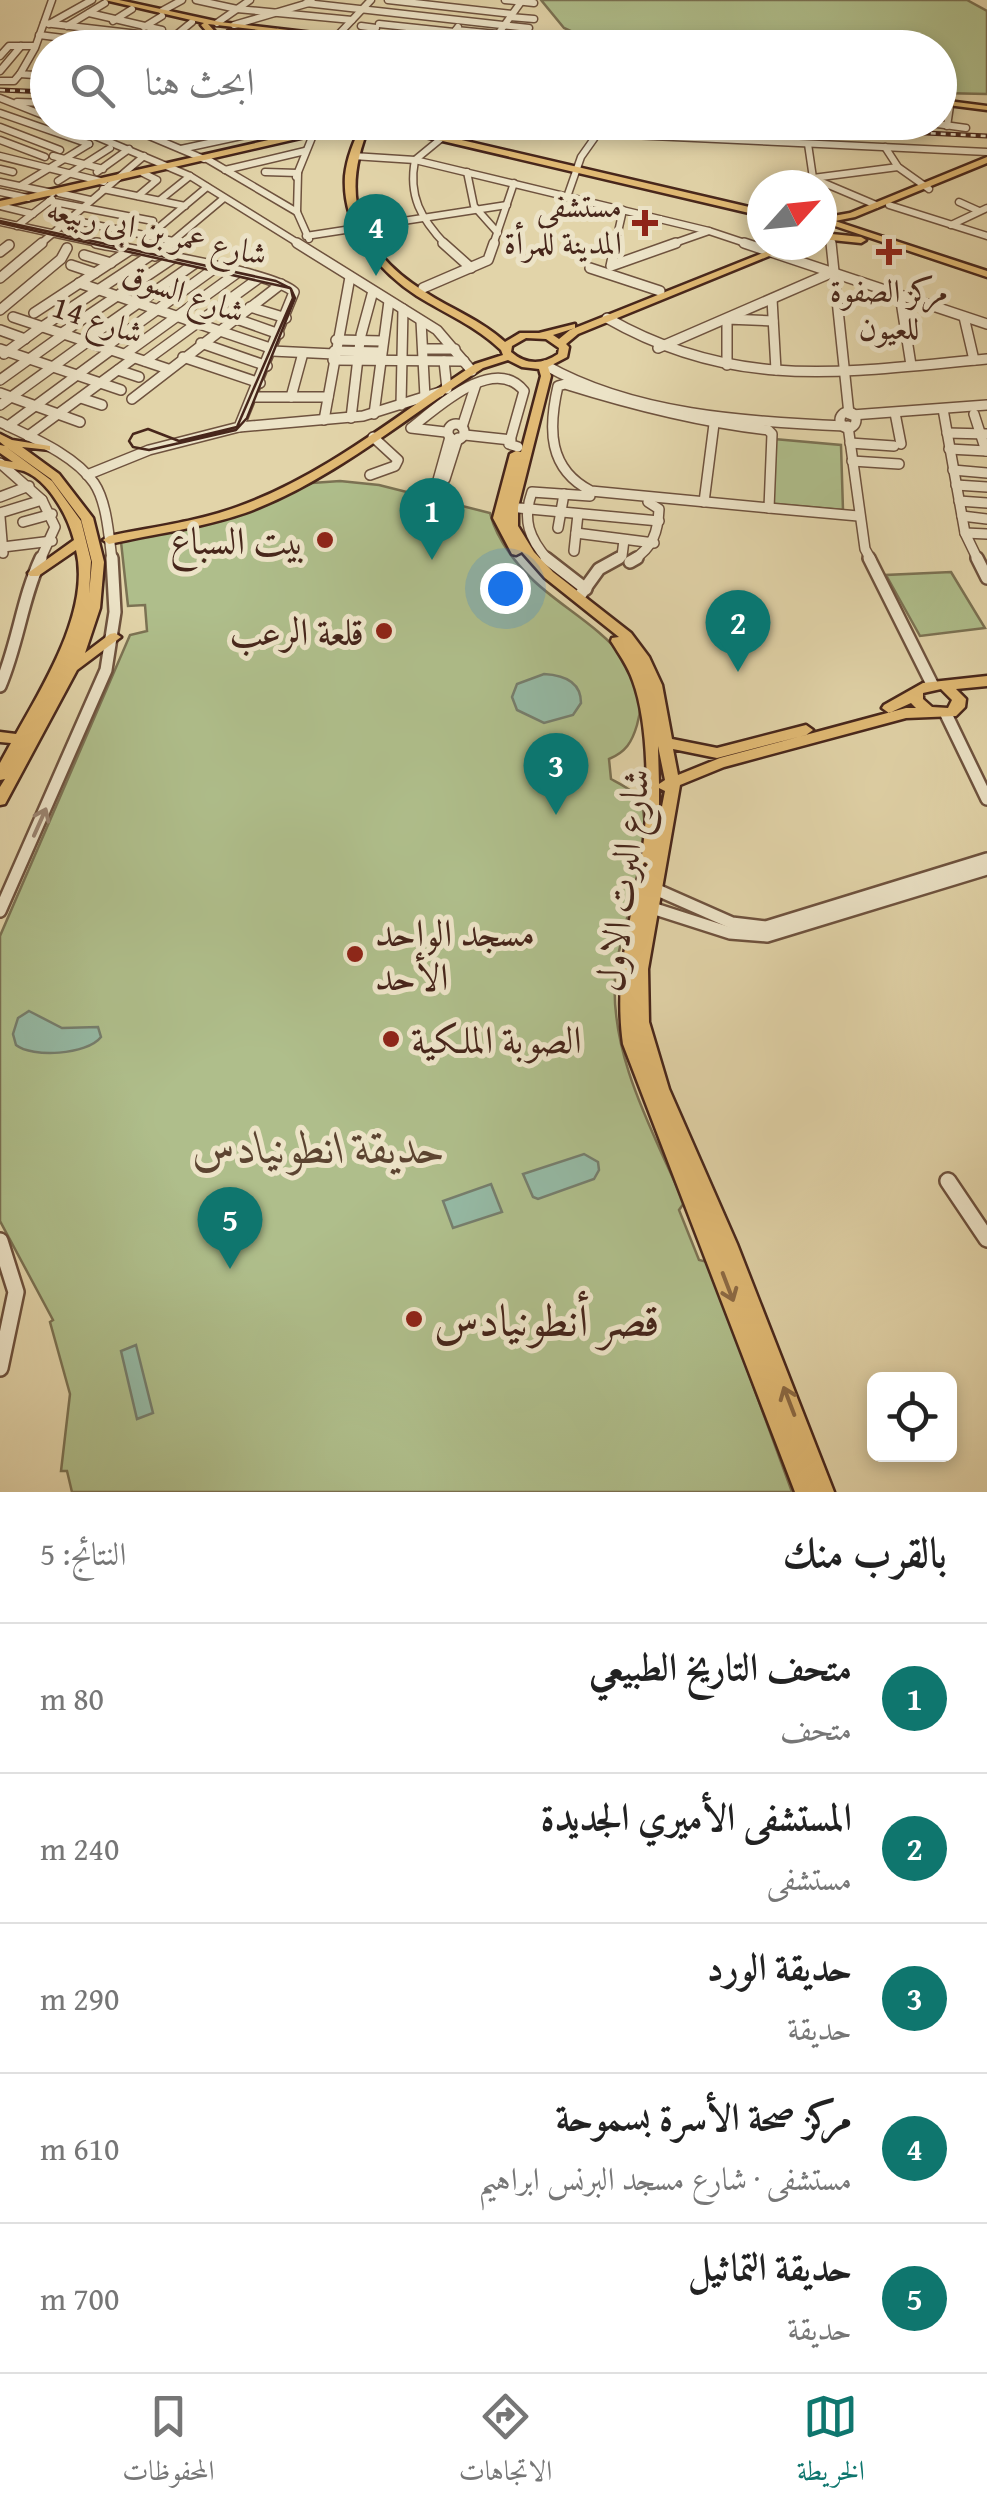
<!DOCTYPE html>
<html lang="ar">
<meta charset="utf-8">
<style>
:root{--surface:#fff;--page:#f2f2f2;--text:#222;--muted:#767676;--line:#e0e0e0;--accent:#0f766e}
body{margin:0;font-family:"Gentium Book Plus",Amiri,serif;background:var(--page);color:var(--text);direction:rtl}
.controls{position:absolute;right:30px;bottom:30px;display:grid;overflow:hidden;border-radius:15px;box-shadow:0 5px 15px #0003}
.controls button{width:90px;height:90px;display:grid;place-items:center;padding:0;border:0;border-bottom:2px solid var(--line);background:var(--surface);color:var(--text);font:50px sans-serif}
.compass{position:absolute;left:747px;top:170px;width:90px;height:90px;border-radius:50%;background:var(--surface);box-shadow:0 5px 15px #0003;rotate:63deg}
.you{position:absolute;left:505px;top:588px;width:35px;height:35px;margin:-25px;border:8px solid #fff;border-radius:50%;background:#1a73e8;box-shadow:0 0 0 15px #1a73e833}
.badge{display:grid;place-items:center;width:65px;height:65px;border-radius:50%;background:var(--accent);color:#fff;font-size:32px;font-weight:700}
.pin{position:absolute;translate:-50% -82px;filter:drop-shadow(0 2px 5px #0008)}
.pin::after{content:'';position:absolute;top:52px;width:35px;height:30px;background:inherit;clip-path:polygon(0 0,100% 0,50% 100%)}
.list{margin:0;padding:0;list-style:none}
h2{display:flex;justify-content:space-between;align-items:center;height:130px;margin:0;padding:0 40px;font-size:42px}
h2 small{font-size:32px;font-weight:400;color:var(--muted)}
.list li{display:grid;grid-template-columns:65px 1fr auto;gap:30px;align-items:center;box-sizing:border-box;height:150px;padding:0 40px;border-top:2px solid var(--line)}
.list b{display:block;font-size:38px;white-space:nowrap}
.list p{margin:0;font-size:32px;white-space:nowrap;color:var(--muted)}
.list em{font-size:32px;font-style:normal;color:var(--muted)}
.icon{flex:none;width:55px;height:55px;fill:none;stroke:currentColor;stroke-width:2;stroke-linecap:round;stroke-linejoin:round}
.map{position:relative;flex:none;width:987px;height:1492px;overflow:hidden;direction:ltr}
.search{position:absolute;background:var(--surface);box-shadow:0 5px 15px #0003;left:30px;right:30px;top:30px;height:110px;display:flex;align-items:center;gap:25px;box-sizing:border-box;padding:0 35px;border-radius:55px;color:var(--muted);font-size:38px}
.sheet{height:880px;background:var(--surface)}
nav{display:flex;justify-content:space-around;align-items:center;box-sizing:border-box;height:140px;border-top:2px solid var(--line);background:var(--surface);font-size:28px;color:var(--muted)}
nav a{display:grid;justify-items:center;gap:5px}
nav .on{color:var(--accent)}
.map>svg:first-child{display:block}
</style>
<div class="map">
<svg width="987" height="1492" viewBox="0 0 987 1492">
<rect width="100%" height="100%" fill="#e2d4a9"/>
<filter id="stains"><feTurbulence type="fractalNoise" baseFrequency=".002" numOctaves="4"/><feColorMatrix values="0 0 0 0 .2 0 0 0 0 .09 0 0 0 0 .02 0 0 0 .5 -.17"/></filter>
<radialGradient id="worn" r=".72"><stop offset=".6" stop-color="#630" stop-opacity="0"/><stop offset="1" stop-color="#630" stop-opacity=".3"/></radialGradient>
<g fill="#afbe8b" stroke="#7b7253" stroke-width="2.5">
<polygon points="541,0 967,0 987,11 987,94 940,93 940,48 605,47 564,28"/>
<polygon points="774,439 841,445 843,510 773,504"/>
<path d="M 340,481 L 379,485 L 490,513 C 496,538 513,560 531,578 C 570,618 659,653 637,725 C 632,742 626,752 609,759 L 611,779 C 624,786 640,793 643,810 C 652,860 619,925 615,977 C 610,1057 653,1131 684,1203 L 679,1210 L 699,1260 L 708,1262 L 792,1492 L 72,1492 L 67,1471 L 61,1471 L 70,1394 L 50,1322 L 53,1320 L 0,1221 L 0,936 L 130,635 L 147,631 L 145,605 L 128,606 L 121,542 L 235,517 L 312,483 Z"/>
<polygon points="951,572 985,628 920,636 886,575"/>
</g>
<g fill="#95b9a4" stroke="#767e6d" stroke-width="2.5">
<path d="M 544,674 C 563,675 581,681 581,703 L 573,715 L 544,723 L 517,710 L 512,697 L 517,684 Z"/>
<path d="M 29,1011 L 62,1028 L 98,1027 L 101,1037 C 87,1055 32,1058 16,1045 L 13,1034 L 18,1018 Z"/>
<polygon points="584,1154 598,1162 599,1170 594,1179 538,1199 533,1197 523,1174"/>
<polygon points="491,1184 502,1212 453,1228 443,1201"/>
<polygon points="136,1345 153,1413 137,1419 121,1351"/>
</g>
<g fill="none" stroke-linecap="round" stroke-linejoin="round">
<defs>
<g id="minor-far3">
<polyline points="196,0 237,9 352,20"/>
<polyline points="388,0 512,14"/>
<polyline points="505,0 534,3"/>
<polyline points="306,3 529,28"/>
<polyline points="162,11 182,0"/>
<polyline points="89,13 162,30"/>
<polyline points="510,17 534,19"/>
<polyline points="113,21 132,9"/>
<polyline points="44,23 216,43"/>
<polyline points="217,23 250,0"/>
<polyline points="49,24 92,0"/>
<polyline points="379,24 454,32"/>
<polyline points="234,25 312,2"/>
<polyline points="67,26 105,3"/>
<polyline points="361,26 376,28"/>
<polyline points="144,27 162,16"/>
<polyline points="456,30 497,34"/>
<polyline points="39,35 143,48"/>
<polyline points="337,36 371,0"/>
<polyline points="160,48 192,22"/>
<polyline points="263,48 278,32"/>
<polyline points="443,48 458,27"/>
<polyline points="488,48 521,2"/>
<polyline points="0,56 9,46 35,46"/>
<polyline points="0,71 21,46"/>
<polyline points="35,75 48,59"/>
<polyline points="48,76 20,74 35,48 52,0"/>
<polyline points="0,81 14,81 20,74"/>
<polyline points="0,98 48,117"/>
<polyline points="17,102 48,103"/>
<polyline points="0,113 89,144"/>
<polyline points="62,122 190,176 301,245"/>
<polyline points="116,122 204,159"/>
<polyline points="201,122 269,126"/>
<polyline points="923,122 966,128"/>
<polyline points="421,125 987,152"/>
<polyline points="947,126 950,106"/>
<polyline points="0,127 60,150"/>
<polyline points="88,132 108,122"/>
<polyline points="153,134 214,137"/>
<polyline points="0,140 45,157"/>
<polyline points="885,147 898,167 929,189"/>
<polyline points="181,149 307,122"/>
<polyline points="0,156 104,182"/>
<polyline points="53,156 103,169"/>
<polyline points="353,156 415,160 709,231 751,245"/>
<polyline points="207,159 297,212"/>
<polyline points="0,169 13,172"/>
<polyline points="225,170 305,151"/>
<polyline points="97,172 129,149"/>
<polyline points="265,172 298,173 297,212 309,239"/>
<polyline points="467,172 474,206 498,233"/>
<polyline points="296,177 313,135"/>
<polyline points="813,178 898,167"/>
<polyline points="817,180 876,205"/>
<polyline points="58,181 110,148"/>
<polyline points="0,182 53,193"/>
<polyline points="807,185 813,178 808,144"/>
<polyline points="20,186 89,144"/>
<polyline points="103,189 185,206"/>
<polyline points="0,192 28,198"/>
<polyline points="59,193 90,200"/>
<polyline points="138,196 157,180 143,173"/>
<polyline points="567,197 581,157 598,133"/>
<polyline points="160,200 190,176"/>
<polyline points="49,201 153,221"/>
<polyline points="959,202 979,211"/>
<polyline points="889,205 987,236"/>
<polyline points="0,206 33,214"/>
<polyline points="67,219 173,241"/>
<polyline points="0,222 107,245"/>
<polyline points="951,225 987,208"/>
<polyline points="17,226 52,199"/>
<polyline points="306,236 507,205"/>
<polyline points="830,238 831,245"/>
<polyline points="145,239 207,187"/>
<polyline points="39,245 144,156"/>
<polyline points="168,245 224,198"/>
<path d="M 446,245 C 421,219 408,196 415,160 L 449,132"/>
<polyline points="493,245 514,183"/>
<polyline points="615,245 623,210"/>
<polyline points="669,245 709,231"/>
</g>
<g id="minor-far2">
<polyline points="297,243 437,330 472,371"/>
<polyline points="443,243 471,268"/>
<polyline points="616,243 611,266 676,243"/>
<polyline points="744,243 987,324"/>
<polyline points="831,243 849,414"/>
<polyline points="0,252 9,245"/>
<polyline points="84,255 111,263"/>
<polyline points="155,256 171,243"/>
<polyline points="71,265 95,273"/>
<polyline points="590,268 660,291"/>
<polyline points="0,278 42,243"/>
<polyline points="79,283 273,349"/>
<polyline points="423,288 488,260 494,243"/>
<polyline points="900,295 911,365"/>
<polyline points="772,299 776,370"/>
<polyline points="250,307 286,318"/>
<polyline points="0,310 61,259 67,248"/>
<polyline points="34,313 130,250"/>
<polyline points="13,317 168,369"/>
<polyline points="964,317 974,360"/>
<polyline points="234,318 279,334"/>
<path d="M 607,318 C 736,392 846,372 987,359"/>
<polyline points="421,321 425,397"/>
<polyline points="42,327 151,255"/>
<polyline points="0,330 25,339"/>
<polyline points="62,333 172,259"/>
<polyline points="361,335 373,291"/>
<polyline points="336,340 382,341"/>
<polyline points="84,341 194,264"/>
<polyline points="201,343 267,366"/>
<polyline points="104,348 215,268"/>
<polyline points="658,348 833,272"/>
<polyline points="0,349 121,390"/>
<polyline points="423,349 455,349"/>
<polyline points="272,351 334,354"/>
<polyline points="334,351 380,352"/>
<polyline points="4,354 41,327"/>
<polyline points="125,354 237,273"/>
<polyline points="183,357 260,383"/>
<polyline points="333,360 464,361"/>
<polyline points="145,361 259,278"/>
<polyline points="444,361 447,389"/>
<path d="M 545,365 C 633,415 746,422 845,426"/>
<polyline points="727,365 727,319 773,321"/>
<polyline points="118,370 139,377"/>
<polyline points="0,380 64,334"/>
<path d="M 565,384 C 632,405 698,422 768,430 L 772,434 L 769,508 L 591,491 C 548,469 548,429 558,386 Z"/>
<polyline points="0,393 80,422"/>
<polyline points="254,397 328,397"/>
<polyline points="291,397 303,353"/>
<polyline points="81,398 102,405"/>
<polyline points="132,399 281,284"/>
<polyline points="0,405 87,342"/>
<polyline points="401,405 403,309"/>
<polyline points="943,409 965,533 978,560"/>
<circle cx="848" cy="420" r="8"/>
<polyline points="895,413 901,444"/>
<polyline points="374,414 389,301"/>
<polyline points="974,414 986,451"/>
<polyline points="852,415 987,405"/>
<polyline points="351,418 360,341"/>
<polyline points="324,420 350,277"/>
<path d="M 0,422 C 30,437 74,454 94,483 C 107,502 109,537 112,560"/>
<circle cx="456" cy="432" r="8"/>
<polyline points="8,426 111,350"/>
<polyline points="848,426 865,549 871,560"/>
<polyline points="239,427 363,416 440,392"/>
<polyline points="462,427 476,384"/>
<path d="M 445,432 L 411,428 C 438,407 494,354 524,391 L 509,444 L 518,447"/>
<polyline points="947,433 987,434"/>
<polyline points="465,435 511,440"/>
<polyline points="28,436 134,358"/>
<polyline points="450,437 438,480 445,479 458,438"/>
<polyline points="850,443 894,446"/>
<polyline points="949,449 987,451"/>
<polyline points="852,461 899,464"/>
<polyline points="0,463 42,500 55,527 40,560"/>
<polyline points="953,470 987,473"/>
<path d="M 87,475 L 149,450 L 239,427 L 294,292 C 274,272 131,250 96,243"/>
<polyline points="370,475 395,466 398,460 373,437"/>
<polyline points="956,485 987,487"/>
<polyline points="0,497 29,486"/>
<polyline points="959,501 987,503"/>
<polyline points="704,502 714,424"/>
<polyline points="519,508 659,521"/>
<polyline points="769,508 858,516"/>
<polyline points="0,513 42,500"/>
<polyline points="962,516 987,519"/>
<polyline points="0,517 3,553"/>
<polyline points="23,522 52,514"/>
<polyline points="558,528 564,494"/>
<polyline points="576,533 654,543"/>
<polyline points="965,533 987,534"/>
<polyline points="3,547 52,541"/>
<polyline points="574,551 578,514"/>
<path d="M 548,560 C 529,538 522,520 532,492 L 590,496"/>
<polyline points="614,560 622,556 624,540"/>
<path d="M 633,560 C 653,547 658,532 659,509 L 648,502"/>
</g>
<g id="minor-far1">
<polyline points="546,558 586,589"/>
<polyline points="869,558 932,684"/>
<polyline points="977,558 987,578"/>
<polyline points="630,562 637,558"/>
<polyline points="581,594 599,569 619,558"/>
<path d="M 0,686 C 18,644 22,599 41,558"/>
<polyline points="946,714 987,799"/>
<polyline points="655,889 732,923 766,927 987,859"/>
<polyline points="652,908 730,933 767,936 987,869"/>
<polyline points="0,911 106,670 115,612 112,558"/>
</g>
<g id="minor">
<polyline points="948,1181 987,1239"/>
<polyline points="0,1241 16,1292 0,1368"/>
</g>
<g id="major">
<path d="M 105,0 L 119,0 L 220,22 L 442,48 L 413,48 L 208,24 L 219,36 L 239,48 C 222,48 212,38 201,25 L 204,23 Z"/>
<polygon points="228,31 234,31 259,48 250,48 228,35"/>
<polygon points="940,100 987,106 987,110 940,104"/>
<path d="M 348,122 L 384,122 L 762,210 L 762,216 L 370,124 C 339,197 358,250 425,292 C 451,309 481,320 505,342 L 520,333 L 539,333 L 575,324 L 575,328 L 553,335 L 559,339 L 570,330 L 783,245 L 796,245 L 578,334 L 566,344 L 569,347 L 567,357 L 548,367 L 551,376 L 518,507 L 518,526 L 534,552 L 553,572 L 631,633 L 649,657 L 662,685 L 672,739 L 717,748 L 806,725 L 813,730 L 806,735 L 717,758 L 673,749 L 678,775 L 720,758 L 906,708 L 916,708 L 911,703 L 889,713 L 882,708 L 884,705 L 923,683 L 987,676 L 987,686 L 956,689 L 966,699 L 965,707 L 956,716 L 906,718 L 724,767 L 680,785 L 648,969 L 649,1022 L 669,1089 L 737,1244 L 834,1492 L 795,1492 L 623,1044 C 613,971 633,918 643,848 C 649,802 649,724 633,681 C 628,666 619,654 611,641 L 612,638 L 619,637 L 545,578 L 522,552 L 516,555 L 512,554 L 493,518 L 510,454 L 516,451 L 521,452 L 541,376 L 539,369 L 522,367 L 508,360 L 483,368 C 405,418 332,481 245,513 C 201,528 154,534 109,544 L 103,540 L 109,536 C 152,527 196,522 237,507 C 325,476 398,414 475,364 L 503,355 L 501,350 C 476,326 446,314 417,296 C 376,269 342,227 345,176 C 347,157 354,141 362,124 L 0,207 L 0,201 ZM 526,338 L 546,339 L 559,348 L 558,354 C 542,365 526,365 511,352 L 512,346 ZM 941,689 L 952,700 L 948,708 L 932,707 L 923,699 L 923,693 ZM 658,746 L 665,780 L 659,784 L 658,748 ZM 659,788 L 665,791 L 659,822 Z"/>
<polygon points="987,157 987,163 855,217 835,221 987,271 987,277 826,223 822,224 822,218 850,213"/>
<polygon points="822,233 861,237 866,240 861,243 822,239"/>
<path d="M 0,434 L 12,440 L 50,446 L 50,450 L 22,447 L 59,474 L 93,518 L 104,562 L 100,608 L 85,653 L 110,634 L 115,633 L 121,637 L 77,670 L 5,804 L 0,805 L 0,787 L 5,779 L 0,780 L 0,763 L 11,743 L 0,742 L 0,732 L 16,734 C 44,684 91,609 76,550 L 38,576 L 30,576 L 28,573 L 74,540 C 68,516 49,481 24,471 C 16,469 7,468 0,466 L 0,460 L 13,462 L 0,453 L 0,445 L 5,446 L 0,442 ZM 6,447 L 51,479 L 81,519 L 92,562 L 89,594 L 91,561 L 81,521 L 52,481 Z"/>
</g>
</defs>
<use href="#minor-far3" stroke="#6e523e" stroke-width="9"/>
<use href="#minor-far2" stroke="#6e523e" stroke-width="12"/>
<use href="#minor-far1" stroke="#6e523e" stroke-width="16"/>
<use href="#minor" stroke="#6e523e" stroke-width="20"/>
<use href="#major" stroke="#47261b" stroke-width="5"/>
<use href="#minor-far3" stroke="#ece3c7" stroke-width="6"/>
<use href="#minor-far2" stroke="#ece3c7" stroke-width="9"/>
<use href="#minor-far1" stroke="#ece3c7" stroke-width="11"/>
<use href="#minor" stroke="#ece3c7" stroke-width="15"/>
<use href="#major" fill="#e1ba74" fill-rule="evenodd"/>
<g stroke="#47261b" stroke-width="2.5">
<polyline points="0,221 276,281 290,288"/>
<polyline points="0,223 290,288"/>
<polygon points="291,289 295,298 247,418 236,430 149,450 133,447 129,441 133,434 148,429 179,441 237,427 293,298"/>
</g>
<defs>
<g id="rail">
<polyline points="0,90 48,92"/>
<polyline points="701,122 987,136"/>
</g>
</defs>
<use href="#rail" stroke="#47261b" stroke-width="5"/>
<use href="#rail" stroke="#ece3c7" stroke-width="2.5" stroke-dasharray="5" stroke-linecap="butt"/>
</g>
<defs><path id="oneway-shaft" d="M-6 0H5M1.5-3L5.5 0L1.5 3" fill="none" stroke-width="1.6" stroke-linecap="round" stroke-linejoin="round" transform="scale(2.5)"/></defs>
<use stroke="#9a8471" href="#oneway-shaft" transform="translate(40 822) rotate(-66)"/>
<g stroke="#8c6943">
<use href="#oneway-shaft" transform="translate(728 1287) rotate(69)"/>
<use href="#oneway-shaft" transform="translate(789 1401) rotate(-111)"/>
</g>
<g fill="#8f2418" stroke="#ece3c7" stroke-width="4">
<path d="M640 208h10v10h10v10h-10v10h-10v-10h-10v-10h10z"/>
<path d="M884 237h10v10h10v10h-10v10h-10v-10h-10v-10h10z"/>
<circle cx="325" cy="540" r="10"/>
<circle cx="384" cy="631" r="10"/>
<circle cx="355" cy="954" r="10"/>
<circle cx="391" cy="1039" r="10"/>
<circle cx="414" cy="1319" r="10"/>
</g>
<g text-anchor="middle" dominant-baseline="central" stroke-width="10" stroke-linejoin="round" paint-order="stroke">
<g font-size="32" fill="#47261b" stroke="#ece3c7" text-anchor="end">
<text x="622" y="205">مستشفى<tspan x="622" dy="37">المدينة للمرأة</tspan></text>
<text x="889" y="290" text-anchor="middle">مركز الصفوة<tspan x="889" dy="37">للعيون</tspan></text>
</g>
<g font-size="32" fill="#47261b" stroke="#ece3c7">
<text transform="translate(157 231) rotate(12)">شارع عمر بن ابى ربيعه</text>
<text transform="translate(184 292) rotate(19)">شارع السوق</text>
<text transform="translate(98 319) rotate(18)">شارع 14</text>
</g>
<g font-size="38" fill="#47261b" stroke="#ece3c7" text-anchor="end">
<text x="305" y="540">بيت السباع</text>
<text x="364" y="631">قلعة الرعب</text>
<text x="375" y="932" text-anchor="start">مسجد الواحد<tspan x="375" dy="44">الأحد</tspan></text>
<text x="411" y="1039" text-anchor="start">الصوبة الملكية</text>
</g>
<g font-size="38" fill="#47261b" stroke="#ece3c7">
<text transform="translate(622 880) rotate(-83)">شارع البرت الاول</text>
</g>
<g font-size="45" font-style="italic" fill="#5c4431" stroke="#ece3c7">
<text x="319" y="1146">حديقة انطونيادس</text>
</g>
<g font-size="45" fill="#47261b" stroke="#ece3c7" text-anchor="start">
<text x="434" y="1319">قصر أنطونيادس</text>
</g>
</g>
<rect width="100%" height="100%" filter="url(#stains)"/>
<rect width="100%" height="100%" fill="url(#worn)"/>
</svg>
<div class="controls">
<button><svg class="icon" aria-label="locate" viewBox="0 0 24 24"><circle cx="12" cy="12" r="6"/><path d="M12 2v4M12 18v4M2 12h4M18 12h4"/></svg></button>
</div>
<svg class="compass" viewBox="-18 -18 36 36"><path d="M0-13l5 13h-10z" fill="#e53935"/><path d="M0 13l5-13h-10z" fill="#767676"/></svg>
<div class="you"></div>
<div class="pin badge" style="left:432px;top:560px">1</div>
<div class="pin badge" style="left:738px;top:672px">2</div>
<div class="pin badge" style="left:556px;top:815px">3</div>
<div class="pin badge" style="left:376px;top:276px">4</div>
<div class="pin badge" style="left:230px;top:1269px">5</div>
<div class="search"><svg class="icon" aria-label="search" viewBox="0 0 24 24"><circle cx="10" cy="10" r="6"/><path d="M15 15l6 6"/></svg>ابحث هنا</div>
</div>
<section class="sheet">
<h2>بالقرب منك<small>النتائج: 5</small></h2>
<ul class="list">
<li><span class="badge">1</span><div><b>متحف التاريخ الطبيعي</b><p>متحف</p></div><em>80 m</em></li>
<li><span class="badge">2</span><div><b>المستشفى الأميري الجديدة</b><p>مستشفى</p></div><em>240 m</em></li>
<li><span class="badge">3</span><div><b>حديقة الورد</b><p>حديقة</p></div><em>290 m</em></li>
<li><span class="badge">4</span><div><b>مركز صحة الأسرة بسموحة</b><p>مستشفى · شارع مسجد البرنس ابراهيم</p></div><em>610 m</em></li>
<li><span class="badge">5</span><div><b>حديقة التماثيل</b><p>حديقة</p></div><em>700 m</em></li>
</ul>
</section>
<nav>
<a class="on"><svg class="icon" aria-label="map" viewBox="0 0 24 24"><path d="M3 6l6-2 6 2 6-2v14l-6 2-6-2-6 2zM9 4v14M15 6v14"/></svg>الخريطة</a>
<a><svg class="icon" aria-label="directions" viewBox="0 0 24 24"><path d="M12 3l9 9-9 9-9-9zM9 14v-3h6M13 9l2 2-2 2"/></svg>الاتجاهات</a>
<a><svg class="icon" aria-label="saved" viewBox="0 0 24 24"><path d="M7 4h10v16l-5-4-5 4z"/></svg>المحفوظات</a>
</nav>
